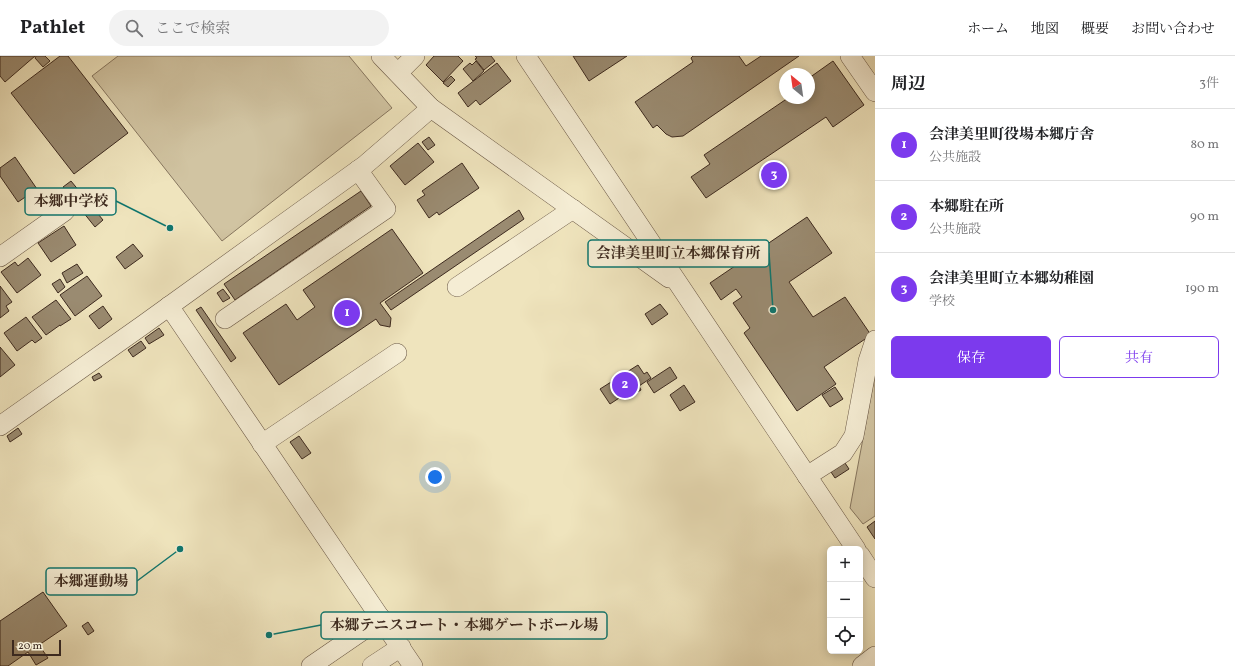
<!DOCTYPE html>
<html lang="ja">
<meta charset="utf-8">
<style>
:root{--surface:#fff;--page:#f2f2f2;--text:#202124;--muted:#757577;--line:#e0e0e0;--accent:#7c3aed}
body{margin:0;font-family:Vollkorn,"Noto Serif JP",serif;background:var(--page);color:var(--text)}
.controls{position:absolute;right:12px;bottom:12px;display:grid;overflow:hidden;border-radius:6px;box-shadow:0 2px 10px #0003}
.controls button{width:36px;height:36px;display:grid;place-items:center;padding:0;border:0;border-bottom:1px solid var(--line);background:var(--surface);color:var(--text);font:20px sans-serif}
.compass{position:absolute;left:779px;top:12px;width:36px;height:36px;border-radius:50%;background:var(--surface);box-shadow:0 2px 10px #0003;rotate:331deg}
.scale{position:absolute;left:12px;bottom:10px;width:49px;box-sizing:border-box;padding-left:4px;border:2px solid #3d2a1f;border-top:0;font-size:11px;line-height:14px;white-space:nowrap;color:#3d2a1f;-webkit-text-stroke:3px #f5edd4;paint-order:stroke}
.you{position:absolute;left:435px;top:421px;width:14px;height:14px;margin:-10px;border:3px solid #fff;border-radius:50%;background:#1a73e8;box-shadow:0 0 0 6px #1a73e833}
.badge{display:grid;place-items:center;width:26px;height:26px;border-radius:50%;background:var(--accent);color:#fff;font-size:13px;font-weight:700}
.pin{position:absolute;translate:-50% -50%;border:2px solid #fff;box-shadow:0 1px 4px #0006}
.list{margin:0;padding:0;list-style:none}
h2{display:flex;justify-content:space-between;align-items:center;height:52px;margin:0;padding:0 16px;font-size:17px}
h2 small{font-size:13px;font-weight:400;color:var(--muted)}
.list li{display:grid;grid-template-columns:26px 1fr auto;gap:12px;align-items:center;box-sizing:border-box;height:72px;padding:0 16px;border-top:1px solid var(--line)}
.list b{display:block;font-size:15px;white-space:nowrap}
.list p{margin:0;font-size:13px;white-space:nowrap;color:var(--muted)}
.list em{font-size:13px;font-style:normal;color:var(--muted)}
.actions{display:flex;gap:8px;padding:12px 16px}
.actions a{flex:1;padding:9px 0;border:1px solid var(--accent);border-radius:6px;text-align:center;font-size:14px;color:var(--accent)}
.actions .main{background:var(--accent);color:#fff}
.icon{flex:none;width:22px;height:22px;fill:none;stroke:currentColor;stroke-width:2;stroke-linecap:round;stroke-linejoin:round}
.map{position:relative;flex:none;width:875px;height:610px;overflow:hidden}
header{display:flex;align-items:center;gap:24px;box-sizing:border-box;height:56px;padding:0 20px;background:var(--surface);border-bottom:1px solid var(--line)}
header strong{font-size:19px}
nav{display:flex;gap:22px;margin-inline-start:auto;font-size:14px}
.search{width:280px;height:36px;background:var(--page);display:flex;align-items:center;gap:10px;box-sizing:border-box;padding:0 14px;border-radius:22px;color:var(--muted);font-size:15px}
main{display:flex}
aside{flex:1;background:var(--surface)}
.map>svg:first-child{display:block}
</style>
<header>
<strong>Pathlet</strong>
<div class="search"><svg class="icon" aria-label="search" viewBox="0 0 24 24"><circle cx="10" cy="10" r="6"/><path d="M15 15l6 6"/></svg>ここで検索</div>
<nav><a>ホーム</a><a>地図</a><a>概要</a><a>お問い合わせ</a></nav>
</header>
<main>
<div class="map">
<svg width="875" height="610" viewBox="0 0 875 610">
<rect width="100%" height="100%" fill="#efe4bd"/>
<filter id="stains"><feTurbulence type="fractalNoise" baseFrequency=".005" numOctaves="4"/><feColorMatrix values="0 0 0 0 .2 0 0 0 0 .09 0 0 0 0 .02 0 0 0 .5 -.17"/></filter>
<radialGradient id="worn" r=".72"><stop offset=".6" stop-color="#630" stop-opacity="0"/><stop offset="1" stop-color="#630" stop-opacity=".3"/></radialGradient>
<g fill="#d1c4a2" stroke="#877760">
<polygon points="118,0 349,0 392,52 222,185 92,20"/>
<polygon points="875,318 875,460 863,468 850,452"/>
</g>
<g fill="#9a8b71" stroke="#3d2a1f">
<polygon points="0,0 35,0 5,26 0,20"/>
<polygon points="36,0 45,0 50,5 43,11 35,2"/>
<polygon points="60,0 68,0 128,77 74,118 11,37"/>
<polygon points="434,0 458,0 463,5 443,26 426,9"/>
<polygon points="475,0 491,0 495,5 484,14 475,3 477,2"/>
<polygon points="573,0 627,0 589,25"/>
<polygon points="693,0 739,0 746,10 761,0 799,0 683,80 672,81 666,78 657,69 653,72 635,46 693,6 691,2"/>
<polygon points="476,5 484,15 473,25 463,13 470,7 472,9"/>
<polygon points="833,5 864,49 833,71 826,61 706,142 691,121 710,108 704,99 788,42 809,42 809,22"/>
<polygon points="497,7 511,25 480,49 476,44 468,51 458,37"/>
<polygon points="451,20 455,24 448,31 443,27"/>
<polygon points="429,81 435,89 428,94 422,86"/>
<polygon points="418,87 434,106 405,129 390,110"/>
<polygon points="15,101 37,133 18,146 0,120 0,112"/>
<polygon points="462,107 479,132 439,159 437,156 429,162 417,144 425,139 422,135"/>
<polygon points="71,125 103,164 95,171 63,131"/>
<polygon points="361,135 371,150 235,244 224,228"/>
<polygon points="519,154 524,163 391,254 385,246"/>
<polygon points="807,161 832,197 789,226 813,261 845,241 871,279 824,311 836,328 797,355 744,277 750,272 733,247 742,241 736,233 721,244 710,227"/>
<polygon points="64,170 76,189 51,206 38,187"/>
<polygon points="392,173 423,217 380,247 391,262 390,271 380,269 376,263 279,329 243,277 286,248 297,264 315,251 303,234"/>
<polygon points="133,188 143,200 125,213 116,201"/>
<polygon points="28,202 41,219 17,237 1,216 15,206 18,210"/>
<polygon points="77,208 83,217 67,227 62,217"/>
<polygon points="87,220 102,240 75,260 60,239"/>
<polygon points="60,223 65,231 58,237 52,228"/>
<polygon points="0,230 12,246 6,250 9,255 0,262"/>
<polygon points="223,233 230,242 223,246 217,237"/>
<polygon points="56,244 71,263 60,270 60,269 46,279 32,261"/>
<polygon points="660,248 668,258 652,269 645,258"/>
<polygon points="103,250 112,263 99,273 89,260"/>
<polygon points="201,251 236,302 231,306 196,254"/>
<polygon points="26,261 42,282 35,287 32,284 17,295 4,277"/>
<polygon points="159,272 164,279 149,288 145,282"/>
<polygon points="141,285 146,292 133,301 128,294"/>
<polygon points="0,291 15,309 0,321"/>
<polygon points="638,309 644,318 647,316 651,322 639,330 641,334 636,337 633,333 610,348 600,333"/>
<polygon points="670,311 677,322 654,337 647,326"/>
<polygon points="99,317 102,321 94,325 92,321"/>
<polygon points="684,329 695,346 680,355 670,339"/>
<polygon points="835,331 843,343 830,351 822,339"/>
<polygon points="18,372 22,378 10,386 7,380"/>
<polygon points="299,380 311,397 302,403 290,386"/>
<polygon points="845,407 849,413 835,422 831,416"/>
<polygon points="875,465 875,483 867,471"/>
<polygon points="43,536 67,570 39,589 48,602 36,609 28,596 8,610 0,610 0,565"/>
<polygon points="88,566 94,575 88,579 82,570"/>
</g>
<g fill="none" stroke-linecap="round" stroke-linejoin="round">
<defs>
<g id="minor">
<polyline points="381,0 431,52 669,222"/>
<polyline points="526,0 856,493"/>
<polyline points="850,0 875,36"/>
<polyline points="398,17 415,0"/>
<polyline points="0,201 65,155"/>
<polyline points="457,231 573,153"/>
<polyline points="169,250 413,610"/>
<polyline points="225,263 386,153 358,114"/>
<polyline points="0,370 143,269 365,109 431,52"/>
<polyline points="262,388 397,297"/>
<polyline points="807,420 843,397 854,380 868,305 875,284"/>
<polyline points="860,499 875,522"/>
<polyline points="311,610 381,562"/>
<polyline points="372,610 401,591"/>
<polyline points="862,610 875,600"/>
</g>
</defs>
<use href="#minor" stroke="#6a5846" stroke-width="20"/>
<use href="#minor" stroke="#f5edd4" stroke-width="19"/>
</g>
<path fill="none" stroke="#0f766e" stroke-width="1.5" d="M170 172L116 145M773 254L769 197M180 493L137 525M269 579L321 569"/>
<g fill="#0f766e" stroke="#f5edd4" stroke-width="1.5">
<circle cx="170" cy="172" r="4"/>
<circle cx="773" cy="254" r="4"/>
<circle cx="180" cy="493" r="4"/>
<circle cx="269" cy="579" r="4"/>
</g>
<g fill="#f5edd4" stroke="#0f766e" stroke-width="1.5">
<rect x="25" y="132" width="91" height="27" rx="4"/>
<rect x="588" y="184" width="181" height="27" rx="4"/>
<rect x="46" y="512" width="91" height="27" rx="4"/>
<rect x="321" y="556" width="286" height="27" rx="4"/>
</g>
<g font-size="15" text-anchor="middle" font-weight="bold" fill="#3d2a1f">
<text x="71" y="150">本郷中学校</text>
<text x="678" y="202">会津美里町立本郷保育所</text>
<text x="91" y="530">本郷運動場</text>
<text x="464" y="574">本郷テニスコート・本郷ゲートボール場</text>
</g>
<rect width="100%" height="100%" filter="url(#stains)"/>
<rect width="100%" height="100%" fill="url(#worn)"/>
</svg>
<div class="controls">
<button>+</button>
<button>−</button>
<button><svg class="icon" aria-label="locate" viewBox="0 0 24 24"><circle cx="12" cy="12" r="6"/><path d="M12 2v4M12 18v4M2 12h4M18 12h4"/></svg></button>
</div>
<svg class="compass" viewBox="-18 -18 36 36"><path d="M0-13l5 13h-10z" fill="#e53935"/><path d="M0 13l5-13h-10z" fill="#757577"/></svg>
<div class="scale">20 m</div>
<div class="you"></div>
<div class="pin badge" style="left:347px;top:257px">1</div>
<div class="pin badge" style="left:625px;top:329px">2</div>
<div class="pin badge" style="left:774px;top:119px">3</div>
</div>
<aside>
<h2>周辺<small>3件</small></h2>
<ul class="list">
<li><span class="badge">1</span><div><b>会津美里町役場本郷庁舎</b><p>公共施設</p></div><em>80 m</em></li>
<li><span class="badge">2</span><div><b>本郷駐在所</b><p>公共施設</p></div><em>90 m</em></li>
<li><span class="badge">3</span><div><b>会津美里町立本郷幼稚園</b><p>学校</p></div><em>190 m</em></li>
</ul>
<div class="actions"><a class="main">保存</a><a>共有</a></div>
</aside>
</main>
